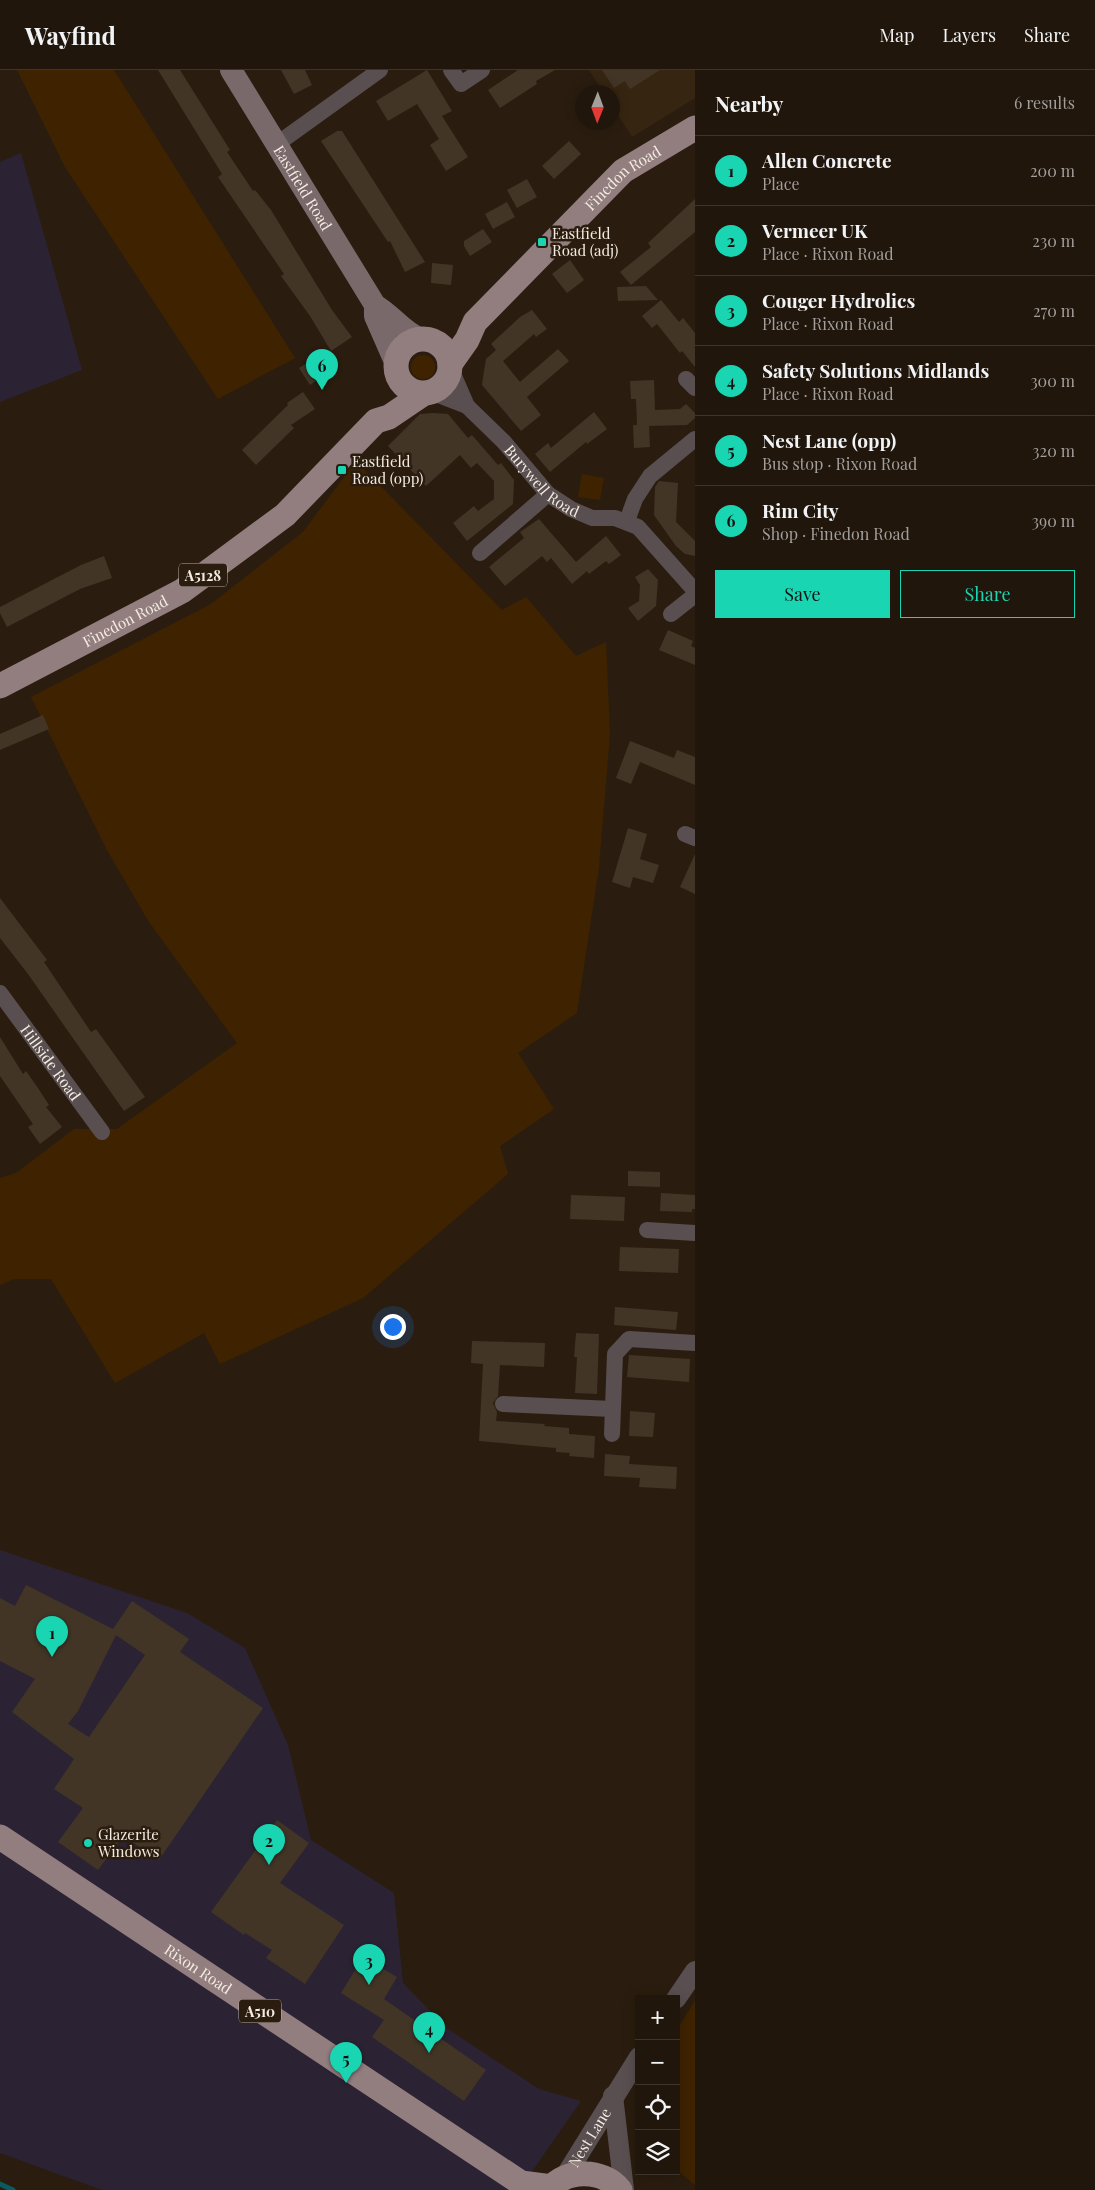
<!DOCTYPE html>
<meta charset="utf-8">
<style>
:root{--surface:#20160b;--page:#2d2319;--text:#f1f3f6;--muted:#a29f9d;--line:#3d352c;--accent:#19d5b2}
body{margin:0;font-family:"Playfair Display",serif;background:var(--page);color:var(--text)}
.controls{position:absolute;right:15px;bottom:15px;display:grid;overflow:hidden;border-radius:0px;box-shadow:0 2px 12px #0003}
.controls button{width:45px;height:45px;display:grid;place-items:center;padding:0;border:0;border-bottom:1px solid var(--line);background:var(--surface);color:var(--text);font:25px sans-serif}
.compass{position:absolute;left:575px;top:15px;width:45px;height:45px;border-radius:50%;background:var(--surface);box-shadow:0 2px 12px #0003;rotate:181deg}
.you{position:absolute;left:392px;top:1256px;width:18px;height:18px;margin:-12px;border:4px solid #fff;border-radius:50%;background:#1a73e8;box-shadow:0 0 0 8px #1a73e833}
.badge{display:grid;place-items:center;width:32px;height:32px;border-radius:50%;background:var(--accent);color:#111;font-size:16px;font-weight:700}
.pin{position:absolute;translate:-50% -41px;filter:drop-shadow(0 1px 2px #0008)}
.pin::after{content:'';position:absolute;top:26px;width:18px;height:15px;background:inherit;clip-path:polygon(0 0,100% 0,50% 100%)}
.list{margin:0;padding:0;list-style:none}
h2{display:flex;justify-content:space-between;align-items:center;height:65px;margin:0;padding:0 20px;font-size:21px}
h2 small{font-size:16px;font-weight:400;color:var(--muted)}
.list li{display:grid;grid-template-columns:32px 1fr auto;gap:15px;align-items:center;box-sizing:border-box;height:70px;padding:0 20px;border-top:1px solid var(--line)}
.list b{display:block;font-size:19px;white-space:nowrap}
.list p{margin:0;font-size:16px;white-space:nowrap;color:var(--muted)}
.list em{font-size:16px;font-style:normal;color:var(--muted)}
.actions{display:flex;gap:10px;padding:15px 20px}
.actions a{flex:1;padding:11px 0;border:1px solid var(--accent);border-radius:0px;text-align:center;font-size:18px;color:var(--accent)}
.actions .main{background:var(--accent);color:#111}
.icon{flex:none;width:28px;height:28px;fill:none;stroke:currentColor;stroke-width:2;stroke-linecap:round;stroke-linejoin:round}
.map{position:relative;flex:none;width:695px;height:2120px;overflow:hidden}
header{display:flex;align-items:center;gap:30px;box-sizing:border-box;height:70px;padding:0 25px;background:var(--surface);border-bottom:1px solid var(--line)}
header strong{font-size:24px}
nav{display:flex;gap:28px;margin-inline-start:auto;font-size:18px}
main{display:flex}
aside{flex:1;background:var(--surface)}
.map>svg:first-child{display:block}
</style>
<header>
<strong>Wayfind</strong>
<nav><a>Map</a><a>Layers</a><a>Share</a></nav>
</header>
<main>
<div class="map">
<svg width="695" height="2120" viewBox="0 0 695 2120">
<rect width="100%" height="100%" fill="#2a1d0f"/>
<polygon fill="#362511" points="589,0 695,0 695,28 632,67 613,37 612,22 603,22"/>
<g fill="#2b2333">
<polygon points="21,83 82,300 0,332 0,92"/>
<polygon points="0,1480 187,1543 245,1578 288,1675 311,1770 394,1823 403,1913 448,1959 539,2019 581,2031 519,2120 102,2120 0,2083"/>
</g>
<g fill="#3f2300">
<polygon points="17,0 114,0 295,288 218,329 65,97"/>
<circle cx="423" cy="297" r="12"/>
<polygon points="356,391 502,540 526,527 576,586 606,572 610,665 599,797 577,943 518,983 554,1039 500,1076 508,1104 363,1228 220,1294 204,1263 115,1313 51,1209 14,1209 0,1215 0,1108 16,1103 74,1059 117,1059 237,973 149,852 107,780 31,627 211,534 303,462"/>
<polygon points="582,404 604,408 600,430 578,427"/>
<polygon points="695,1931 695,2115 676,2099 676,1961"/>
</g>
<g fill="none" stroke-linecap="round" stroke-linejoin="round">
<polyline stroke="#0a5b5e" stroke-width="5" points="0,2114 13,2120"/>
</g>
<g fill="#423526" fill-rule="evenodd">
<polygon points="158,0 180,0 230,80 227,82 253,121 255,120 271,140 332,240 352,267 331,281 310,246 281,206 284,204 218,107 222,104"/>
<polygon points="281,0 305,0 312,15 294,24"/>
<polygon points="427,0 452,41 442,46 468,87 446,101 430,75 439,69 417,34 388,51 376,31"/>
<polygon points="518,0 555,0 536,11 537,14 500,38 488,20"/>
<polygon points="602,0 660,0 630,19 625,11 614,18"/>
<polygon points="337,61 342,61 425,192 405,202 390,171 388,172 321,71"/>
<polygon points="569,71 581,84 554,109 542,96"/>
<polygon points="527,109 537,127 517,138 507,120"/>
<polygon points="695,129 695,162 631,215 620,202 651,177 648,173"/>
<polygon points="507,132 515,147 493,159 485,144"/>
<polygon points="483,159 492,172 470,186 464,176 464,171"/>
<polygon points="570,190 584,210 567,223 552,204"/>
<polygon points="432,193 453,195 451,215 431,213"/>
<polygon points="646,216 658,230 618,231 617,217"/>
<polygon points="661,230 679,252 683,248 695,263 695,297 682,281 680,283 657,254 652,258 642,246"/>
<polygon points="532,240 547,259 536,267 534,264 503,291 520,312 558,279 569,291 527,327 541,345 521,361 482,315 484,301 486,289 496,280 491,274 520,247"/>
<polygon points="312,290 323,306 310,315 299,298"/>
<polygon points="654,310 655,340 680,339 686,334 695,343 695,348 687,355 649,356 650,377 634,378 633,355 637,355 636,329 631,329 630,311"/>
<polygon points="303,322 315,339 291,355 294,358 256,395 242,380 288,335 287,333"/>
<polygon points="594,342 607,359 587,374 586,372 550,402 535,384 548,373 551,378"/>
<polygon points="433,343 448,344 468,368 472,365 498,395 501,393 514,410 513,434 467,471 453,453 474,436 478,441 494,429 494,411 477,393 471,398 460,385 426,416 388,376 420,344"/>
<polygon points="659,411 678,413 676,452 695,471 695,486 685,484 676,476 654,445 655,417"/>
<polygon points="539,449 576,492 606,466 621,485 609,494 606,491 589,504 587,501 572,514 551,488 547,492 542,486 505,516 489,497 524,468 520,462"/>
<polygon points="104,486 112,508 80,519 7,557 0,543 0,537 81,495"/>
<polygon points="648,499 658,510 656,536 638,551 628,538 639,531 640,515 635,507"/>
<polygon points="668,560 693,571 691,576 695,578 695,595 659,580"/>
<polygon points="43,645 49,659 0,680 0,664"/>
<polygon points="630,671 674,688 677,680 695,687 695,715 640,692 631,714 616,708"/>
<polygon points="628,758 647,764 640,789 659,795 653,813 633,807 630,818 612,812"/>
<polygon points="695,784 695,824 680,817"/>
<polygon points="0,828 47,890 44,892 91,962 96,959 145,1027 124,1041 28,904 0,868"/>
<polygon points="0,967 23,1004 26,1001 38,1018 49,1035 46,1037 62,1057 40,1074 28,1057 33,1054 0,1006"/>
<polygon points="628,1101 660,1102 660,1117 628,1116"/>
<polygon points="661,1123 695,1125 695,1139 692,1139 692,1142 660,1141"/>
<polygon points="571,1125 625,1127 624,1151 570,1149"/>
<polygon points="620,1177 679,1179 678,1203 619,1201"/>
<polygon points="615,1237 678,1242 676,1260 614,1255"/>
<polygon points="576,1263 599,1264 597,1324 575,1323 577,1287 574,1287"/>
<polygon points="472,1271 545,1273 544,1297 500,1295 498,1326 493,1333 497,1342 496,1351 545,1354 544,1356 569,1358 569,1364 595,1366 594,1388 569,1386 570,1383 556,1382 556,1378 479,1371 483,1294 471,1293"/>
<polygon points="629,1285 690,1289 689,1312 627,1307"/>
<polygon points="630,1341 655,1343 653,1367 629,1366"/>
<polygon points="605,1384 630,1386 629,1394 677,1397 676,1419 639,1417 640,1408 604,1406"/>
<path d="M 26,1515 L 113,1559 L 132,1531 L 189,1569 L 180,1582 L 263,1638 L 159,1790 L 123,1766 L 98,1800 L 58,1772 L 83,1738 L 54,1719 L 74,1689 L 12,1642 L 35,1609 L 0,1591 L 0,1528 L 15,1536 ZM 116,1565 L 145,1585 L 89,1667 L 68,1654 L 78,1641 Z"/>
<polygon points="277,1750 309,1773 280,1813 344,1855 305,1914 266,1888 272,1880 245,1863 244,1865 211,1842"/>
<polygon points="363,1887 397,1907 384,1929 486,2000 464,2031 372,1967 384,1950 341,1923"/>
</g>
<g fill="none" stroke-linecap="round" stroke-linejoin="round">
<g stroke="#594f50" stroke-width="16">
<polyline points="451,0 461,14 482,0"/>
<polyline points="277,74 380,0"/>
<path id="s1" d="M 450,297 L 467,336 L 504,372 L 548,424 L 571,439 L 592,448 L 615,448 L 638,457 L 695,521"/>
<polyline points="686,309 695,318"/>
<polyline points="431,322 467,336"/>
<polyline points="627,451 635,429 650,406 695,369"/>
<polyline points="480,483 548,424"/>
<polyline points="671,544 695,525"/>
<polyline points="685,764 695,768"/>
<path id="s2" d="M 0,923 L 102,1062"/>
<polyline points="647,1160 695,1163"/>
<polyline points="503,1334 612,1339"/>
<polyline points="612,1364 615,1284 629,1269 695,1273"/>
</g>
<g stroke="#594f50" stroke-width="20">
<polyline points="676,1929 695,1901"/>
<polyline points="613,2026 624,2120"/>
<path id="s3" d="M 564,2108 L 639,1987"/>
</g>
<g stroke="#79696b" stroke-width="22">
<path id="s4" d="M 231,0 L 375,235 C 393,245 401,261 421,269"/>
<polyline points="375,236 375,246 396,294"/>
</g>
<g stroke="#927d7f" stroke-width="25">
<circle cx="423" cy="296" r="27"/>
<path id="s5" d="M 450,294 L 467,270 L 475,252 L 623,101 L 695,58"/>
<path id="s6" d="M 0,616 L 182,521 L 285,445 L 376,351 L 389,347 L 423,324"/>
<path id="s7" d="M 0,1767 L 521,2113 L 552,2117"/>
<path d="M 549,2120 C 566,2098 603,2099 620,2120"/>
</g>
</g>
<g fill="#19d5b2" stroke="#2a1d0f" stroke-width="2">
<rect x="537" y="167" width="10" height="10" rx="2.5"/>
<rect x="337" y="395" width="10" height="10" rx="2.5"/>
<circle cx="88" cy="1773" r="5"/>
</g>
<g text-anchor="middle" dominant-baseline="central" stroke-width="5" stroke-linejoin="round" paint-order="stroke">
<g fill="#2a1d0f" stroke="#b7aea3" stroke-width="1">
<rect x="179" y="493.5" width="48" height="23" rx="4"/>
<rect x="239" y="1929.5" width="42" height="23" rx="4"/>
</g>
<g font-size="14" font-weight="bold" fill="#f4ece2">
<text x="203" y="505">A5128</text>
<text x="260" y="1941">A510</text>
</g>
<g font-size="15" fill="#f4ece2" stroke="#2a1d0f">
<text stroke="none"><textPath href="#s5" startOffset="256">Finedon Road</textPath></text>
<text stroke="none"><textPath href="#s4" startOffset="138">Eastfield Road</textPath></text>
<text stroke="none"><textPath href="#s1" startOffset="149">Burywell Road</textPath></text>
<text stroke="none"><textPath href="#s6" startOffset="141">Finedon Road</textPath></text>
<text stroke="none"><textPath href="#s2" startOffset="86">Hillside Road</textPath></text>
<text stroke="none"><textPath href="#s7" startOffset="238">Rixon Road</textPath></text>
<text stroke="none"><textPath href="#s3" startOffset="48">Nest Lane</textPath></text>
</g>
<g font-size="15" fill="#f4ece2" stroke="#2a1d0f" text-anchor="start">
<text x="552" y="163">Eastfield<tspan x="552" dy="17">Road (adj)</tspan></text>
<text x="352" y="391">Eastfield<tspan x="352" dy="17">Road (opp)</tspan></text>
<text x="98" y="1764">Glazerite<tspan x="98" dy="17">Windows</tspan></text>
</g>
</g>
</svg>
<div class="controls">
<button>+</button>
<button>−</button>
<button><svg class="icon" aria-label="locate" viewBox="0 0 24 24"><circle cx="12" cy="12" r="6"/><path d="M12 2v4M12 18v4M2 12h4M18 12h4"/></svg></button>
<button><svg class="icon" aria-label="layers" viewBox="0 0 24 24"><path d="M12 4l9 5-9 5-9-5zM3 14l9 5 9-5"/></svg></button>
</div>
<svg class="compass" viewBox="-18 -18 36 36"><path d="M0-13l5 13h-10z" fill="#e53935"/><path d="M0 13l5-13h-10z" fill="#a29f9d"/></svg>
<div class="you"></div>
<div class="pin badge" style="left:52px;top:1587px">1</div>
<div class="pin badge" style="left:269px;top:1795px">2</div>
<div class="pin badge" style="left:369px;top:1915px">3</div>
<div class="pin badge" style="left:429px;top:1983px">4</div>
<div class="pin badge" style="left:346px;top:2013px">5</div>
<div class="pin badge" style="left:322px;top:320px">6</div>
</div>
<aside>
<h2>Nearby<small>6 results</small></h2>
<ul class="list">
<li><span class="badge">1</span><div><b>Allen Concrete</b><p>Place</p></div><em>200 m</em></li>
<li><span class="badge">2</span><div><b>Vermeer UK</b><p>Place · Rixon Road</p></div><em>230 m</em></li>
<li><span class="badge">3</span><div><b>Couger Hydrolics</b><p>Place · Rixon Road</p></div><em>270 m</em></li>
<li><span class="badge">4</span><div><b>Safety Solutions Midlands</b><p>Place · Rixon Road</p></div><em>300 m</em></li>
<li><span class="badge">5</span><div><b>Nest Lane (opp)</b><p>Bus stop · Rixon Road</p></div><em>320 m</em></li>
<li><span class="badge">6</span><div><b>Rim City</b><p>Shop · Finedon Road</p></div><em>390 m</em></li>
</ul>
<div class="actions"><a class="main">Save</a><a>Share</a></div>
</aside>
</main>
